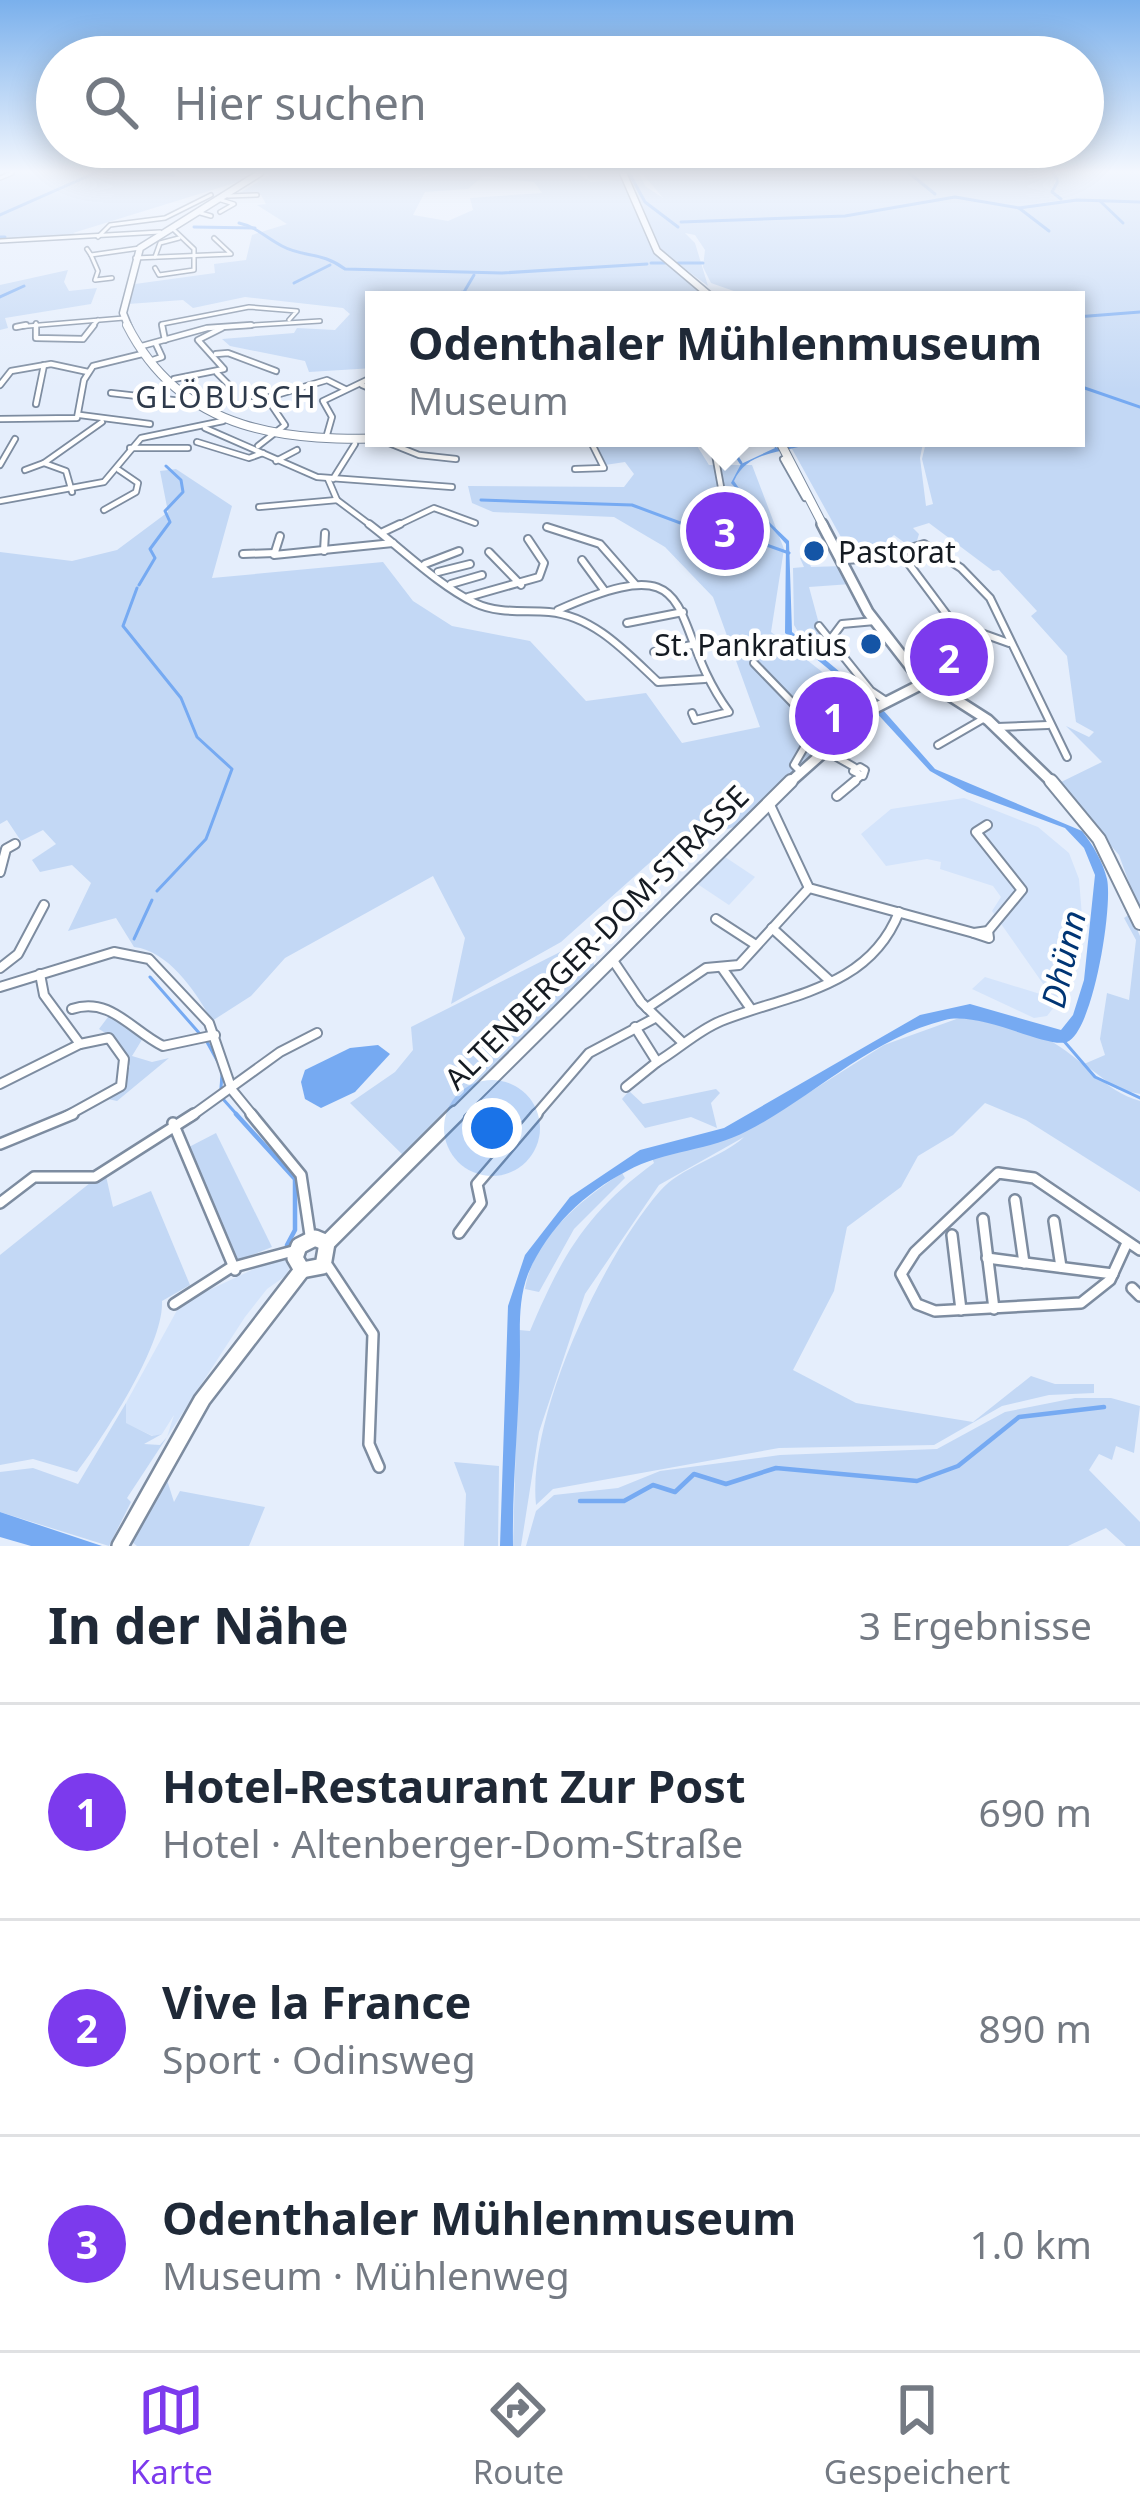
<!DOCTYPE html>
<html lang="de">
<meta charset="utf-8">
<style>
:root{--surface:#fff;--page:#f2f2f3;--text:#1f2937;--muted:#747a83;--line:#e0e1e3;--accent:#7c3aed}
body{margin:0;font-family:"Noto Sans",sans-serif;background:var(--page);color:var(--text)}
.you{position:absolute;left:492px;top:1128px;width:42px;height:42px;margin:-30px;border:9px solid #fff;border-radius:50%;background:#1a73e8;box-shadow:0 0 0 18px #1a73e833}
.badge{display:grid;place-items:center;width:78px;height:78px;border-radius:50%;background:var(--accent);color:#fff;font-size:39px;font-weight:700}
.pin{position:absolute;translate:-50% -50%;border:6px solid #fff;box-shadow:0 3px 12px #0006}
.popup{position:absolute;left:365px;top:291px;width:720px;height:156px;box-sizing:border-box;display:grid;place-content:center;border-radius:0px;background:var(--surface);filter:drop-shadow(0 3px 9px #0005);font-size:39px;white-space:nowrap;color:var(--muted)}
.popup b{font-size:45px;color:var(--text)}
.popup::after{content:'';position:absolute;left:50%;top:100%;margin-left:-24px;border:24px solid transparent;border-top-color:var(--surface)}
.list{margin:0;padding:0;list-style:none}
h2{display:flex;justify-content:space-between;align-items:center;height:156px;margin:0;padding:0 48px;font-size:51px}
h2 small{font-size:39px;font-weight:400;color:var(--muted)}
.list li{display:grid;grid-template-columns:78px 1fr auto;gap:36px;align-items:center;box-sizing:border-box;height:216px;padding:0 48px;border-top:3px solid var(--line)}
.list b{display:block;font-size:45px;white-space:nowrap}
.list p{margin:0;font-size:39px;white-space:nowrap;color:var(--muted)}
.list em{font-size:39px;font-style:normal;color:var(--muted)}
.icon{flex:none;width:66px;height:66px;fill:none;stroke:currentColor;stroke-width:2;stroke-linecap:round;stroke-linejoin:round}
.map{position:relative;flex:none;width:1140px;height:1546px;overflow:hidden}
.search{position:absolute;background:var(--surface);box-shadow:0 6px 30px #0003;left:36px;right:36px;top:36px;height:132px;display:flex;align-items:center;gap:30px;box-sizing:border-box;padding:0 42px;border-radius:66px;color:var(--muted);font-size:45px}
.sheet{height:804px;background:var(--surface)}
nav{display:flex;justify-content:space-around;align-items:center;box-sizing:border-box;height:168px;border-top:3px solid var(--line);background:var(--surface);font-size:33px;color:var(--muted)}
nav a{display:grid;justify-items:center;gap:6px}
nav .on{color:var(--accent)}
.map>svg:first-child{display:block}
</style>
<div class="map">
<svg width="1140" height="1546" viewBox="0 0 1140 1546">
<rect width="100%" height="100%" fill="#e5eefc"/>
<g fill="#d4e4fb">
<polygon points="964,798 1038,827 1069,853 1079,879 1082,916 1076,958 1065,993 1047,1016 1034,1018 972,989 985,977 1053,998 992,911 1001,897 993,886 940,869 941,862 927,859 886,866 861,834 891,809"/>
<polygon points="722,855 755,877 729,905 696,883"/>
<polygon points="282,1256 290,1266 287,1275 267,1289 245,1317 167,1437 174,1415 162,1434 153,1436 125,1423 126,1403 181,1303"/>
</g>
<g fill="#c3d8f5" fill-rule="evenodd">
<polygon points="0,173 221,173 254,177 73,233 82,237 0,241"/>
<path d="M 273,173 L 429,173 L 412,180 L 437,173 L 578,173 L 591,182 L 618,180 L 588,179 L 586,173 L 621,173 L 656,252 L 713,300 L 374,300 L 374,368 L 309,372 L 305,361 L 230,346 L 222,339 L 294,333 L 297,328 L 335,330 L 350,314 L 343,308 L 245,297 L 193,308 L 183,300 L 128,304 L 135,284 L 215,273 L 214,264 L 246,260 L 252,235 L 287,224 L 257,205 L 266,204 L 261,195 L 238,194 ZM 483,176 L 534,182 L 542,193 L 470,198 L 473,210 L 448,221 L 413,215 L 425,192 L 468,189 Z"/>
<polygon points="627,173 639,173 645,186 663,198 642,173 1140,173 1140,913 1119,855 1057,784 1102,762 1066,726 1089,737 1094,732 1076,722 1067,656 1031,616 1037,611 999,570 993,571 929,523 913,528 919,534 916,544 909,546 894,535 871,556 852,557 786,438 826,438 824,442 829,438 924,438 920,458 926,506 933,504 922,459 927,438 1076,438 1076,300 748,296 711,283 703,267 705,250 695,235 685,233 695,243 708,286 662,252"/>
<polygon points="68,270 64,282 69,291 97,288 91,304 5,318 8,328 0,330 0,285"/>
<path d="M 550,438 L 692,438 L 709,465 L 752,465 L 784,549 L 771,632 L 839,685 L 817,735 L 824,742 L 799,766 L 791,763 L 794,771 L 734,827 L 665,849 L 561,942 L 451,1004 L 465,938 L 433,876 L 285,958 L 251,996 L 212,1021 C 196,992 169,951 134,947 L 116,918 L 68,931 L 91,883 L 72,865 L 40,872 L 32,860 L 56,844 L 43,830 L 21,841 L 7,820 L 0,824 L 0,552 L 72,561 L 117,550 L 168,512 L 160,471 L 176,469 L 232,506 L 212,578 L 383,562 L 413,601 L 452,626 L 530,641 L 586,701 L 646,693 L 682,743 L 760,727 L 713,597 L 665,547 L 614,517 L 493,512 L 472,503 L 468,486 L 624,487 L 634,474 L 625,462 L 605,465 L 592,439 L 549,446 Z"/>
<polygon points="807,557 811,567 844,566 851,584 809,587 822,635 803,640 794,625 793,568 804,567 800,558"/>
<polygon points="1130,914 1140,936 1140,1094 1117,1089 1084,1064 1105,1055 1100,1039 1107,993 1129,1000 1136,940 1124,918"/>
<polygon points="568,948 591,954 595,968 407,1159 350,1103 395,1072 413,1050 411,1027"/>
<polygon points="111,1013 143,1038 132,1056 152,1062 169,1058 117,1101 108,1099 122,1087 130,1066 115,1039 99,1029"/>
<path d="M 962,1017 C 993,1024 1027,1027 1054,1043 C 1086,1062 1103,1090 1140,1101 L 1140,1192 L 1026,1120 L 985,1103 L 953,1135 L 918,1156 L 901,1187 L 847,1227 L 834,1291 L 793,1370 L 856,1403 L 973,1422 L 1031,1376 L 1055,1384 L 1094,1384 L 1094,1393 L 1049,1395 L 1002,1406 L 934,1445 L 779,1448 L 553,1489 L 536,1505 C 527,1417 603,1256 660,1191 C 681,1167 723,1157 744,1137 L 659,1185 L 585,1294 L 539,1432 L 521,1546 L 513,1546 L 519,1330 L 530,1331 C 562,1255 587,1212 654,1163 L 652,1158 L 761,1123 L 884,1045 Z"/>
<polygon points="716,1089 720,1093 711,1103 717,1128 691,1117 645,1128 622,1099 629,1091 643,1104"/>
<polygon points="216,1133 272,1247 237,1261 189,1147"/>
<path d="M 622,1173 L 625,1178 L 574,1229 L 539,1292 L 525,1289 C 533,1238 581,1200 622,1173 Z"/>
<path d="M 106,1176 L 113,1207 L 151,1191 L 190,1285 L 162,1301 C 164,1345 104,1436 77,1472 L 33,1459 L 0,1465 L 0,1255 L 90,1183 Z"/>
<polygon points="1111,1398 1140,1406 1134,1453 1116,1446 1112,1460 1099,1454 1089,1470 1140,1522 1140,1546 1126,1546 1106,1528 1068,1546 526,1546 536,1511 554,1495 618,1488 660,1471 780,1455 937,1449 1005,1412 1075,1398"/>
<polygon points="126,1403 126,1423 152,1436 162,1434 144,1444 160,1445 167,1437 127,1498 131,1502 109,1546 0,1512 0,1472 33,1468 78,1484"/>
<polygon points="454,1462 499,1466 498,1546 464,1546 466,1494"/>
<polygon points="167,1480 174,1502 180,1491 265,1507 249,1546 137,1546 132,1542"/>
</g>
<g fill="#76aaf2">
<path d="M 770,438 L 777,448 L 821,438 C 792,456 750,445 734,481 L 749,503 L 789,541 L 792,632 L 876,702 L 935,769 L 1082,831 C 1093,845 1103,862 1107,879 C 1113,907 1093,1032 1067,1042 C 1048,1049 981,1011 945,1020 C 869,1039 814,1097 747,1131 C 710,1151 665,1150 627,1171 C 584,1193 547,1229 528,1274 C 518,1300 520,1328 520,1355 C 519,1419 512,1482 513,1546 L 500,1546 L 508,1306 L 525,1255 L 570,1197 L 640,1150 L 724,1128 L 920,1015 L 970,1004 L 1061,1030 L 1073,1015 L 1084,980 L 1095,875 L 1084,848 L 1065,828 L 967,792 L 930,771 L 861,696 L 785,633 L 786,544 L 731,483 L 741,464 L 775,448 Z"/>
<polygon points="378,1045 390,1054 355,1092 321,1108 305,1099 301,1082 305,1070 350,1048"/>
<polygon points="0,1512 102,1546 31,1546 0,1537"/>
</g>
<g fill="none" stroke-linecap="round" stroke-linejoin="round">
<g stroke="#76aaf2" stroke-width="3">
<polyline points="126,173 174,175"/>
<polyline points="629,173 645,202 678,227"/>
<polyline points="909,173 935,194"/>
<polyline points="1053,173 1058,181 1052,192 1061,199"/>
<polyline points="1100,201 1123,223"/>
<polyline points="1019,208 1049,231"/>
<polyline points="0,215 95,173"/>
<polyline points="681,222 845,216 955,197 1019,208 1077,200 1140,202"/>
<path d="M 239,223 C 257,227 266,238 282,246 C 304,258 321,251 345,269 L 502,273 L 647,264"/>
<polyline points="194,227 255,228"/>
<polyline points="0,237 5,237"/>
<polyline points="651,263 665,263"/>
<polyline points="678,263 703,263"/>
<polyline points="294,283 330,265"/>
<polyline points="0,297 24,286"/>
<polyline points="410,300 464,292 474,275"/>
<polyline points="1076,317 1140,312"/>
<polyline points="1076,385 1140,407"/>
<polyline points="725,438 741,463"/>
<polyline points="481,500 632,505 726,540"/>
<polyline points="747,538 789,553"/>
<polyline points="139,585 155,558 150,549 170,522 165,511 183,492 181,480 166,466"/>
<polyline points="137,588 123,626 181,698 197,737 232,769 206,839 157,891"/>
<polyline points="134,939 152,900"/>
<polyline points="150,977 200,1034"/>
<polyline points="1063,1040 1095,1077 1140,1098"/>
<polyline points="207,1042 218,1062"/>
<polyline points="221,1088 222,1074"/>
<polyline points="223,1099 239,1117"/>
</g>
<g stroke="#76aaf2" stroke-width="4.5">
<polyline points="236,1114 295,1179 295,1230 287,1245"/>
<polyline points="580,1501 624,1501 653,1485 675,1492 694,1474 726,1484 776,1468 917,1481 958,1466 1019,1417 1104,1407"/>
</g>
<defs>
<g id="street-far4">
<polyline points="0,178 12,173"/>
<polyline points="228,196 257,195"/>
<polyline points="197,212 211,216"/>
<polyline points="220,212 234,204 221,200"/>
<polyline points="98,237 110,225 165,218 211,195"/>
<polyline points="0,241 160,232"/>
<polyline points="87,249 91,255 140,248"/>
<polyline points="91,255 98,271 95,280 112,278"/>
<polyline points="155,257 160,243 179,238"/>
<polyline points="135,258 231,254 214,238"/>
<polyline points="155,268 159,275 194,270 194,249 174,230"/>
<polyline points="36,323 36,328"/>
<polyline points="16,327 124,318"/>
<polyline points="91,328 98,320"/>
<polyline points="163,328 162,324 249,307 297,311 289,320"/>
<polyline points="206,328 320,321"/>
</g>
<g id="street-far3">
<polyline points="36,325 36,338 83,339 94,325"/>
<polyline points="162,325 165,340"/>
<polyline points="16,327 26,325"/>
<polyline points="142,346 207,328 251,325"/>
<polyline points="216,354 228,353 276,371"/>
<polyline points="150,361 162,357 156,344"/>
<polyline points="217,373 231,387"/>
<polyline points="174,379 224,369 198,340 222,328"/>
<polyline points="0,385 11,371 51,364 88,372"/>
<polyline points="362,385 374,390"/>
<polyline points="111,393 199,403"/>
<polyline points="36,404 44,365"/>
<polyline points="239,406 327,380 345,389"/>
<polyline points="80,415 150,424"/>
<polyline points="0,419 77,418 84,380 93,366 142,354"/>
<polyline points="205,428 317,477 452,487"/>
<polyline points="326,438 332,417 323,401 373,377"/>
<polyline points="712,438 721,487 737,527"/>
<polyline points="384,441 419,455 456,459"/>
<polyline points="197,442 249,458 263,453"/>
<polyline points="258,446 285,425 266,397"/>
<polyline points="130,448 188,448"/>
<polyline points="788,457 783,459 805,498"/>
<polyline points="276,461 297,450"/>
<polyline points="0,465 15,439"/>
<polyline points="575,469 604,468 589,438"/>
<polyline points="25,470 44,463"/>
<polyline points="328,479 337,500 373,527"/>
<polyline points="333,479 355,444"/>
<polyline points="72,492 66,471 44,463 102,422"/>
<polyline points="0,501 104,482 141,438 223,421"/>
<polyline points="259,507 337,500"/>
<polyline points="104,510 136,492 138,483 119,470"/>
<polyline points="394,527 434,508 475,523"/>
</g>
<g id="street-far2">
<path d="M 369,524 C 402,549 438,585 475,603 C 498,614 525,610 549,612 C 594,616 627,653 658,682 L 705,679"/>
<polyline points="736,524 742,539"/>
<polyline points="547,527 600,544 635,584"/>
<polyline points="383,532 400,524"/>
<polyline points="280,536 274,555 393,543"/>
<polyline points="324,551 325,533"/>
<polyline points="489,552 521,585"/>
<polyline points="900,552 953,623 1009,643"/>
<polyline points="243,554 275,553"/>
<polyline points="582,560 604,590"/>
<polyline points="845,560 877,558 924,544 961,568 990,598 1067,757"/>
<polyline points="425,564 459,551"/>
<polyline points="438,572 470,564"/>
<polyline points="451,584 482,575"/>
<polyline points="468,597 539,577 544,563 528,539"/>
<path d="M 558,610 C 709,543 663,622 729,712 L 695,720 L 692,713"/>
<polyline points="627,623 683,612"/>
<polyline points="819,626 871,691 886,701"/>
<polyline points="972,631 975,661"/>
<polyline points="833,636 842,624 875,621"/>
<polyline points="654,652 692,645"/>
<polyline points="754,663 816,727 794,765 801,772"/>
<polyline points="997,727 1048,725"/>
<polyline points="938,745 983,719"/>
<polyline points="826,751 854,767"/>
<polygon points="860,767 865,770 863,776 853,771"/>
<polyline points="851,784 861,776"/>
</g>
<g id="street-far1">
<polyline points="837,796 855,781"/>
<polyline points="770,805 809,888 974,933"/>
<polyline points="987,825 976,832 1022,890 988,931"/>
<polyline points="0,872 6,849 15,844"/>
<polyline points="716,919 756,945"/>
<polyline points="772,928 830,981"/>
<polygon points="988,931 989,938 974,933"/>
<polyline points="612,959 641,1002 682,1042"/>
<polyline points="0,968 18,954 44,905"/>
<polyline points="722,968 751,1009"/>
<polyline points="0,987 114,952 149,959 209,1023 232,1090 254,1117"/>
<polyline points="647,1008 706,968 739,965 809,888"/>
<path d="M 72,1009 C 110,996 132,1031 163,1046 L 215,1035"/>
<path d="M 657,1062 C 679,1049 697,1031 721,1021 C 789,994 869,989 899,912"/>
<polyline points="0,1084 80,1044 44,995 40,974"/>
<polyline points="626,1087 657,1062 635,1027"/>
<polyline points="65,1117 121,1086 124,1059 109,1038 80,1044"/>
<polyline points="190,1117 280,1052 317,1033"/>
<polyline points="534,1117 589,1053 655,1018"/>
</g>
<g id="street">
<polyline points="251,1114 301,1175 310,1235"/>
<polyline points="173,1123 235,1270"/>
<polyline points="0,1144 73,1114"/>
<polyline points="1015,1200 1024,1263"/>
<polyline points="0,1203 34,1177 95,1177 194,1114"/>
<polyline points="983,1219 994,1309"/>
<polyline points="1054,1221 1061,1267"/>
<polyline points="459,1233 481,1203 477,1184 537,1114"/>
<polyline points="952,1235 961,1310"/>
<polyline points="1126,1245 1110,1280 1081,1303 935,1311 917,1304 901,1274 915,1252 998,1173 1034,1178 1140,1250"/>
<polyline points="987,1258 1113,1274"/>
<polyline points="328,1266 373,1334 369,1444 379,1467"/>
<polyline points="1132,1288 1140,1296"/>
<polyline points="174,1304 230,1268 293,1251"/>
</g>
<g id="secondary-far4">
<polyline points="623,173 657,251 715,300"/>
<polyline points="129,328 123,313 140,248 260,173"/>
</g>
<g id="secondary-far3">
<path d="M 127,325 C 183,435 288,442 398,438"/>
<polyline points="778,438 824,527"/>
</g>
<g id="secondary-far2">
<polyline points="822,524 868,612 916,674"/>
<polyline points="916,674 988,720 1054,784"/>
<polyline points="788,784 871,710 928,681"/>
</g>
<g id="secondary-far1">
<polyline points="1051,781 1099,839 1140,923"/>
<polyline points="453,1117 791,781"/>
</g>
<g id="secondary">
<polyline points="327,1243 456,1114"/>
<polyline points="302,1270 295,1258 299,1246 315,1238 327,1243"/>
<polyline points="302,1270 323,1266 327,1243"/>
<polyline points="120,1546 202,1400 302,1270"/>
</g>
</defs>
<use href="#street-far4" stroke="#7d8ca0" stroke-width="6"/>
<use href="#street-far3" stroke="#7d8ca0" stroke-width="8"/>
<use href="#street-far2" stroke="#7d8ca0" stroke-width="10"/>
<use href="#street-far1" stroke="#7d8ca0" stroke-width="12"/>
<use href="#street" stroke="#7d8ca0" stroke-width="14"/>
<use href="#secondary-far4" stroke="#7d8ca0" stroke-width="9"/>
<use href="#secondary-far3" stroke="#7d8ca0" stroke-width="10"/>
<use href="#secondary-far2" stroke="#7d8ca0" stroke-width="14"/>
<use href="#secondary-far1" stroke="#7d8ca0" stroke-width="16"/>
<use href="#secondary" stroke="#7d8ca0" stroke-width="20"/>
<use href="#street-far4" stroke="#fff" stroke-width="3"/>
<use href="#street-far3" stroke="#fff" stroke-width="4.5"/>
<use href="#street-far2" stroke="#fff" stroke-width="6"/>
<use href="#street-far1" stroke="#fff" stroke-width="8"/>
<use href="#street" stroke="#fff" stroke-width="9"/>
<use href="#secondary-far4" stroke="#fff" stroke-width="6"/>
<use href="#secondary-far3" stroke="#fff" stroke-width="8"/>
<use href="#secondary-far2" stroke="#fff" stroke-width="9"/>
<use href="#secondary-far1" stroke="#fff" stroke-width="12"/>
<use href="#secondary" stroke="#fff" stroke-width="15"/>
</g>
<linearGradient id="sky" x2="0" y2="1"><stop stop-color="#7ab0ec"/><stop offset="0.44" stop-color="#f3f7fe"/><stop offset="1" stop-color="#f3f7fe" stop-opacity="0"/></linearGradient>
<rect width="1140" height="390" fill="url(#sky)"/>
<g fill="#1455a6" stroke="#fff" stroke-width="4.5">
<circle cx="814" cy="551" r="12"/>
<circle cx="871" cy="644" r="12"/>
</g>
<g text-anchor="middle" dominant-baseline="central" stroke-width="9" stroke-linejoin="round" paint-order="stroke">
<g font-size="30" letter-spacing="3" fill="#2e3a4b" stroke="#fff">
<text x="227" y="396">GLÖBUSCH</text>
</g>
<g font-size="30" fill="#151b22" stroke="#fff" text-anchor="start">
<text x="838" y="551">Pastorat</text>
<text x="847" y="644" text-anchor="end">St. Pankratius</text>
</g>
<g font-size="30" fill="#151b22" stroke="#fff">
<text transform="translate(596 937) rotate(-45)">ALTENBERGER-DOM-STRASSE</text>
</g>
<g font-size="33" font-style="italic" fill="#003574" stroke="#fff">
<text transform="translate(1063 959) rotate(-77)">Dhünn</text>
</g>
</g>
</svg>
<div class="you"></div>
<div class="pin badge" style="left:834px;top:716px">1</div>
<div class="pin badge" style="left:949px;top:657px">2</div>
<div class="pin badge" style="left:725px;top:531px">3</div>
<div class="popup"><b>Odenthaler Mühlenmuseum</b>Museum</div>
<div class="search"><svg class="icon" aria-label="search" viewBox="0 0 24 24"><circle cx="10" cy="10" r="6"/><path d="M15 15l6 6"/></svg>Hier suchen</div>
</div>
<section class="sheet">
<h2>In der Nähe<small>3 Ergebnisse</small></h2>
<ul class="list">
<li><span class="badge">1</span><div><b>Hotel-Restaurant Zur Post</b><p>Hotel · Altenberger-Dom-Straße</p></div><em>690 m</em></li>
<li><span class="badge">2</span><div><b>Vive la France</b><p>Sport · Odinsweg</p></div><em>890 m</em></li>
<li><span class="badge">3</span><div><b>Odenthaler Mühlenmuseum</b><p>Museum · Mühlenweg</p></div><em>1.0 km</em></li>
</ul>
</section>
<nav>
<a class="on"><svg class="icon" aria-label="map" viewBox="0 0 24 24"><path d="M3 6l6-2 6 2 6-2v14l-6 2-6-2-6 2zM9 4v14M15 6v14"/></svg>Karte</a>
<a><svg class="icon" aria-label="directions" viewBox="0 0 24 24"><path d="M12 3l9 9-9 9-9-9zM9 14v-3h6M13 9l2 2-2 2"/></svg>Route</a>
<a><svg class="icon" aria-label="saved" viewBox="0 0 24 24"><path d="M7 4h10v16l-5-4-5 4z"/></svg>Gespeichert</a>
</nav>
